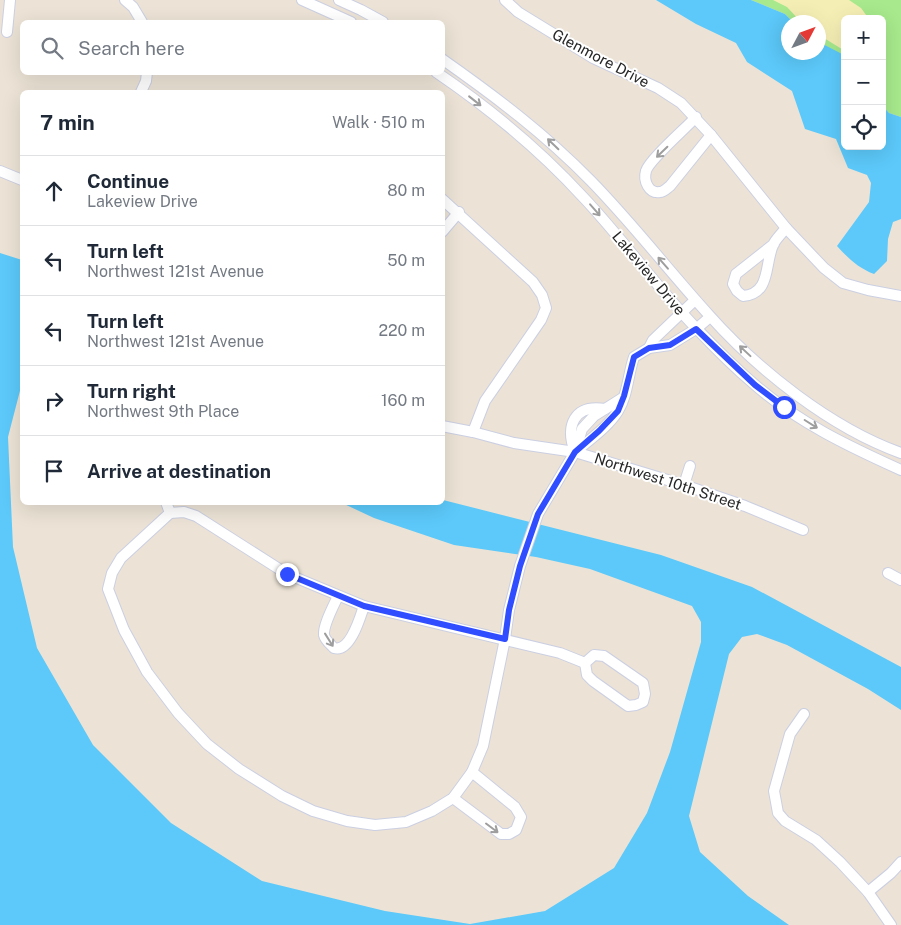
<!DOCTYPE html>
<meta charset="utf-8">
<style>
:root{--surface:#fff;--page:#f6f6f7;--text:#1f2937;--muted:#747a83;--line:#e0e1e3}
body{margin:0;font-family:"Public Sans",sans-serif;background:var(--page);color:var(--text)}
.controls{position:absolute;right:15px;top:15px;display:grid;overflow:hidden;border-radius:8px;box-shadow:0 5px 20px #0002}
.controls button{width:45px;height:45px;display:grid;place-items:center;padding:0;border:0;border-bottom:1px solid var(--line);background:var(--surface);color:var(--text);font:25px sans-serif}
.compass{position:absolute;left:781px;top:15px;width:45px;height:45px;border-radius:50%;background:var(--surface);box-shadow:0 5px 20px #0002;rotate:49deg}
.stop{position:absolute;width:15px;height:15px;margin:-11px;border:4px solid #304dff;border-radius:50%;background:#fff}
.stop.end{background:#304dff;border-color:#fff;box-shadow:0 1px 5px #0008}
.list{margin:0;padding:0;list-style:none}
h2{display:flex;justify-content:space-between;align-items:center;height:65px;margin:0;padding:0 20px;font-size:21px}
h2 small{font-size:16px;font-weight:400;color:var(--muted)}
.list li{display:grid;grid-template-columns:32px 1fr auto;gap:15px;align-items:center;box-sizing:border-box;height:70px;padding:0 20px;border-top:1px solid var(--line)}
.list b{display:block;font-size:19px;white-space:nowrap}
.list p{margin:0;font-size:16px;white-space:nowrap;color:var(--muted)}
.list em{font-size:16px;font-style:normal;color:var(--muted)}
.icon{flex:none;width:28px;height:28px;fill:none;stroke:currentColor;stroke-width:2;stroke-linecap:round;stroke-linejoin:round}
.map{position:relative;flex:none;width:901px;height:925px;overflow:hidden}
.search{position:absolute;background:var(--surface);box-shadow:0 5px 20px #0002;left:20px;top:20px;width:425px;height:55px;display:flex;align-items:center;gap:12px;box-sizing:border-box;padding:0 18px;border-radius:8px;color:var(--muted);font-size:19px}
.panel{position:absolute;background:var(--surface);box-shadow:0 5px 20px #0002;left:20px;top:90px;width:425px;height:415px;border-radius:8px}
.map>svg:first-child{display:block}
</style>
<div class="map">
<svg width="901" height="925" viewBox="0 0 901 925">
<rect width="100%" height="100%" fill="#ece3d6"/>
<polygon fill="#a7e98c" points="751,0 901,0 901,117 889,113 882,105 882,19 845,19 845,57 819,42 818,22 793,22 785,14"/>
<polygon fill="#f5eeb4" points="773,0 849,0 861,8 869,19 845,19 845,51 819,35 818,22 801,22 787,7"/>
<g fill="#5cc9fa">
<path d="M 656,0 L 751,0 L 785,14 L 793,22 L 788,22 L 788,52 L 818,52 L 819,42 L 842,54 L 845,57 L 845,146 L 882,146 L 882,105 L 889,113 L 901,117 L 901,219 L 893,222 L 888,239 L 887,261 L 874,274 C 858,268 848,258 837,246 L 869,202 L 871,183 L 867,175 L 848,168 L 836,139 L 805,129 L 792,91 L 747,62 L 736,43 L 696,24 Z"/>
<polygon points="0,253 22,260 22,383 8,437 13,547 37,648 93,745 171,823 262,881 385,911 470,924 545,911 614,868 647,813 670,752 701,642 701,622 692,606 590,569 536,557 454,545 374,518 342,503 442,502 443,500 661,555 752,587 901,667 901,710 868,689 787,645 757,634 742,637 729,654 689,816 700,852 748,896 789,925 0,925"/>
</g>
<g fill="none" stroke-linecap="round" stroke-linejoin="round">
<defs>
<g id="minor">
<polyline points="125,0 133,7 142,22"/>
<polyline points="302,0 351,22"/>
<polyline points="339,0 361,10 383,22"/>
<polyline points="505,0 518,12 593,58 658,88 681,103 711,135 786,228 824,268 843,283 868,290 901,296"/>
<polyline points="7,32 10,0"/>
<path d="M 442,59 C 496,97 545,134 591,181 C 633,224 669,271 709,315 C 758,370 831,428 901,453"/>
<path d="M 436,72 C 489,108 540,150 583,197 C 623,239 656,287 697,329 C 715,348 734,367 754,384 C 797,422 850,447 901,470"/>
<polyline points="141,92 146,81 147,72"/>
<path d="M 696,117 C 686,128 649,160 646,171 C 643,181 649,194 660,192 C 664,192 667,188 670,186 L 711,135"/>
<polyline points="0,171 22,180"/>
<polyline points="442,199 533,282 542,295 546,308 541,320 485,401 473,432"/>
<polyline points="442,232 459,212"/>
<path d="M 774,244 L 736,274 L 733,284 L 737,291 L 743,296 C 772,294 764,262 774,243 C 777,238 782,233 786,228"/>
<polyline points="649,348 653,340 695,300"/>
<polyline points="442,426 473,432 514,443 575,452 684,485 745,506 803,530"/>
<path d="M 575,452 C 589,440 608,427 618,411 C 628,395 628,374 634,357 L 649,348 L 670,345 L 696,329 L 710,317"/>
<path d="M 575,452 C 565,426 574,404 605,409"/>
<polyline points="684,485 690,466"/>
<polyline points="166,502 170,513 184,512 196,516 287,574 364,606 560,653 585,663"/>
<polyline points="170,513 121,558 112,573 108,589 124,630 147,672 178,713 207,744 239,769 282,796 313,811 347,821 375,825 406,822 432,811 453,798 472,772 483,746 505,639 509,610 520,566 538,514 575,452 582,429 594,416 624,397"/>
<polyline points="888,573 901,580"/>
<path d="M 338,596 C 334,605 323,625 324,635 C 325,640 330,644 334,648 C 350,653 360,618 364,606"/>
<polygon points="594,655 604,656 643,683 645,694 643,702 636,705 628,706 593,681 587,675 585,663"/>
<polyline points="804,714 790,734 774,791 778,813 785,821 816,840 840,862 868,892 891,925"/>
<polyline points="453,798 501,834 509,834 516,830 521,817 515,807 472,772"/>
<polyline points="868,892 891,873 901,862"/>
</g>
</defs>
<use href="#minor" stroke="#cbcfe2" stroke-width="12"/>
<use href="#minor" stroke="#fff" stroke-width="10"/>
</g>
<defs><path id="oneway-shaft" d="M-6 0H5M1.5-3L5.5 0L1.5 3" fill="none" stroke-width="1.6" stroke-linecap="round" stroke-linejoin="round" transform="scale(1.25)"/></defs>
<g stroke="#9e9e9e">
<use href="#oneway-shaft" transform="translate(475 101) rotate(38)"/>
<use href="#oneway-shaft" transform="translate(553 144) rotate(-136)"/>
<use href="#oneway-shaft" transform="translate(662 152) rotate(136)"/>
<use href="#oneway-shaft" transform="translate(595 210) rotate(49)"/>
<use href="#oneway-shaft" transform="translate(663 263) rotate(-131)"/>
<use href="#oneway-shaft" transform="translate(745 351) rotate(-137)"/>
<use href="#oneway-shaft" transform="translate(811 424) rotate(32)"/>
<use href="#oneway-shaft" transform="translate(329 640) rotate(58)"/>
<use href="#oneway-shaft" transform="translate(492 828) rotate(37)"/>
</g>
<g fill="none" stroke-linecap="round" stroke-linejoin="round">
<polyline stroke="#304dff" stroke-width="6" points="287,574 364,606 505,639 509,610 520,566 538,514 575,452 599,431 618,411 624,396 634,357 649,348 670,345 696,329 755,385 784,407"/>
</g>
<g text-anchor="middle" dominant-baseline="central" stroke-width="4" stroke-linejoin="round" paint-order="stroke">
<g font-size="15" fill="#272727" stroke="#fff">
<text transform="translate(601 58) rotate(28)">Glenmore Drive</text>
<text transform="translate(649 273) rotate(50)">Lakeview Drive</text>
<text transform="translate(668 481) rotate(18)">Northwest 10th Street</text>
</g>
</g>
</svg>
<div class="controls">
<button>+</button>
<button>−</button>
<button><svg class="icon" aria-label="locate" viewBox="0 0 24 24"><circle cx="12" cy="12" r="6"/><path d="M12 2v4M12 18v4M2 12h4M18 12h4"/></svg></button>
</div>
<svg class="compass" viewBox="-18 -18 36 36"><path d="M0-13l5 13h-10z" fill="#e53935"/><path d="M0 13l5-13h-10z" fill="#747a83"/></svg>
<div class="stop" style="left:784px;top:407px"></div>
<div class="stop end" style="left:287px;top:574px"></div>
<div class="search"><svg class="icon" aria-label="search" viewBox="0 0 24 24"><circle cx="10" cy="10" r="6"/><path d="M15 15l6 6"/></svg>Search here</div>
<section class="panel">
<h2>7 min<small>Walk · 510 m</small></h2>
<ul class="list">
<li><svg class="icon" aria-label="ahead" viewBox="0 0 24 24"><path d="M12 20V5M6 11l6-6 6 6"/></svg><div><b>Continue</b><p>Lakeview Drive</p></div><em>80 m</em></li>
<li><svg class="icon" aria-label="left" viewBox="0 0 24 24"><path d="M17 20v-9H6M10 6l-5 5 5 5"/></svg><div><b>Turn left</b><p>Northwest 121st Avenue</p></div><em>50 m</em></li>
<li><svg class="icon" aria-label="left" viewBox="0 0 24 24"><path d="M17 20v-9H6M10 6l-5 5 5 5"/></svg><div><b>Turn left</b><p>Northwest 121st Avenue</p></div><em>220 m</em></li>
<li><svg class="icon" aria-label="right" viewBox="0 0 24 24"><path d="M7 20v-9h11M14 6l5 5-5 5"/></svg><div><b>Turn right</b><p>Northwest 9th Place</p></div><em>160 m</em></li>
<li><svg class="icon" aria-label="arrive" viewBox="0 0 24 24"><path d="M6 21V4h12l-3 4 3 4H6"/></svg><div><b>Arrive at destination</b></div></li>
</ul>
</section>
</div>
